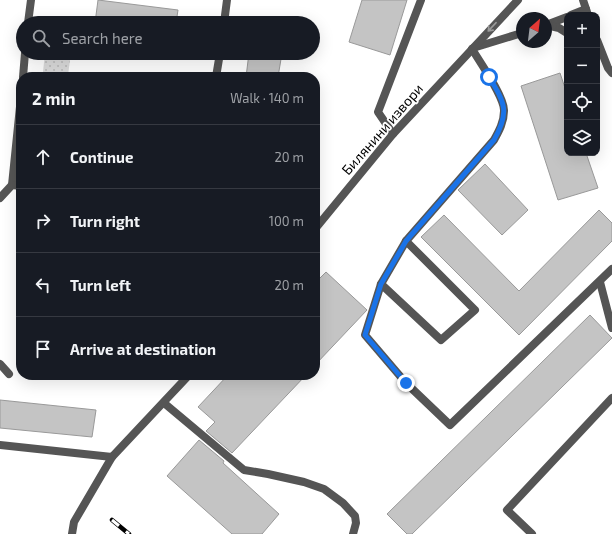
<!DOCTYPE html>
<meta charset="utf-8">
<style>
:root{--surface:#171b24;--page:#242831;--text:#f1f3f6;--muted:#9ea1a6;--line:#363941}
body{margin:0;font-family:"Exo 2",sans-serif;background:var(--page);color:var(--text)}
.controls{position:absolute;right:12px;top:12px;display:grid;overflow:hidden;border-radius:8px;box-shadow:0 4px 16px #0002}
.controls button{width:36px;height:36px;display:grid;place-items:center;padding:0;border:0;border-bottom:1px solid var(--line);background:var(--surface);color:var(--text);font:20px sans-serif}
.compass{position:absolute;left:516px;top:12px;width:36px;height:36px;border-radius:50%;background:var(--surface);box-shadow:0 4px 16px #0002;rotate:28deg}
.stop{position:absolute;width:12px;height:12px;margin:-9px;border:3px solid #1a73e8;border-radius:50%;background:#fff}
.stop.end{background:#1a73e8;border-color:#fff;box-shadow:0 1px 4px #0008}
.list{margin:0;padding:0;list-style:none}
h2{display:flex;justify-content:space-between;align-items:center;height:52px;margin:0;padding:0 16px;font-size:17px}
h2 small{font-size:13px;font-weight:400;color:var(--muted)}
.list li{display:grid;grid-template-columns:26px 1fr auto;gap:12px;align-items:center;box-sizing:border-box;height:64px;padding:0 16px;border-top:1px solid var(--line)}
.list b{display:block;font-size:15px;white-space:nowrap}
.list em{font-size:13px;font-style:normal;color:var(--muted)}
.icon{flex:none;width:22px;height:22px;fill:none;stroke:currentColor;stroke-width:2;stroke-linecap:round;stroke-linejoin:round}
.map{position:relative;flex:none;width:612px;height:534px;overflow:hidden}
.search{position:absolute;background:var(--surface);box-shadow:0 4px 16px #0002;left:16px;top:16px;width:304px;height:44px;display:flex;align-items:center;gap:10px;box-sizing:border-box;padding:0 14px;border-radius:22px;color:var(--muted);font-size:15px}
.panel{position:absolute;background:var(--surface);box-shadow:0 4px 16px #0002;left:16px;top:72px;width:304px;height:308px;border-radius:16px}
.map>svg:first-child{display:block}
</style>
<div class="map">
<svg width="612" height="534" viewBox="0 0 612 534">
<defs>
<pattern id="park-dots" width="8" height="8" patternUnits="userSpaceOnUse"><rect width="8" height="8" fill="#dcdcdc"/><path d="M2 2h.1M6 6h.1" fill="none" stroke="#bbb" stroke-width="1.8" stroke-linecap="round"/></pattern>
</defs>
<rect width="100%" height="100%" fill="#fff"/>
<polygon fill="url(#park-dots)" points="45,53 71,53 68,75 43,72"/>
<g fill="#c4c4c4" stroke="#999">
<polygon points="98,0 178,10 176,23 95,23"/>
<polygon points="362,0 407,0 390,55 349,42"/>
<polygon points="249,53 282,53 278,77 246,77"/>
<polygon points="560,73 567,94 567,153 586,153 598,188 558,200 521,86"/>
<polygon points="485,164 528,210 502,235 458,190"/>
<polygon points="599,210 612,223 612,241 519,335 421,237 444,215 519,291"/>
<polygon points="326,272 367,310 315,365 315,283"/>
<polygon points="590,315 612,338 412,534 407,534 387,514"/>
<polygon points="228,375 306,375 232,453 206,431 215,422 198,407"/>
<polygon points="0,400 96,410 92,437 0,428"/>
<polygon points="199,440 224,461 223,463 279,514 262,534 232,534 167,476"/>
</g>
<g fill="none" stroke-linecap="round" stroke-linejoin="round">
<g stroke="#555" stroke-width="8">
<polyline points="28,23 31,0"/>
<polyline points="23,77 25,53"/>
<polyline points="12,185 21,97"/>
<polyline points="406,241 381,284 365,335 406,383 450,425 612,269"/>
<polyline points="600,282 612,328"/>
<path d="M 381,284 L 441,340 L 475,310 L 406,241 L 494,140 C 499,131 504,122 504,111 C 505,98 480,62 472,49"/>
<polyline points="0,364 9,374"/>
<polyline points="164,403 244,470 268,474 304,482 324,489 343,503 355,516 356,523 353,534"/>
<polyline points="72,534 74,522 112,457"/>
<polyline points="532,534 507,510 612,398"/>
</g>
<g stroke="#555" stroke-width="8">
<polyline points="583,0 588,15"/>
<polyline points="571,15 586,9"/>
<polyline points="224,23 227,0"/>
<polyline points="546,25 567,17"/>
<polyline points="546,25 559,28 567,33"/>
<polyline points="597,40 608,68 612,73"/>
<polyline points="473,48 522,33"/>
<polyline points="216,77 220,53"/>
<polyline points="393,134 378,112 421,0"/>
<polyline points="0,198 12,185 21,186"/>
<polyline points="315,229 393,134 518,0"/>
<polyline points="0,445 112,457 189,375"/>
</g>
<defs>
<polyline id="rail" points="112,520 129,534"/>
</defs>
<use href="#rail" stroke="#000" stroke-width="4.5"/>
<use href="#rail" stroke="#fff" stroke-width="3" stroke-dasharray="9" stroke-linecap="butt"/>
</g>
<defs><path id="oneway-shaft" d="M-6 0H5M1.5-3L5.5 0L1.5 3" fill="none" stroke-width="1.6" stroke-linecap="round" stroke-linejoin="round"/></defs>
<use stroke="#999" href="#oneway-shaft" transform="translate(492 27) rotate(133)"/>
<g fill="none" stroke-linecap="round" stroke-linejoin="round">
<path stroke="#1a73e8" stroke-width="5" d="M 406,383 L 365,335 L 381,284 L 406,241 L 494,140 C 510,112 505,103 489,77"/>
</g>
<g text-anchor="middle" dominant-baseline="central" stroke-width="3.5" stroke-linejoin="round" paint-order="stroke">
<g font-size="14" fill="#000" stroke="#fff">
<text transform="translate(382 129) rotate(-49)">Билянини извори</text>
</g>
</g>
</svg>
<div class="controls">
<button>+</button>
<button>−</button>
<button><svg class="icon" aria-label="locate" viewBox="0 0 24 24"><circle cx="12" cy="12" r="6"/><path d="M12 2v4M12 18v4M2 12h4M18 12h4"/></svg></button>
<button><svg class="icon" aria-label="layers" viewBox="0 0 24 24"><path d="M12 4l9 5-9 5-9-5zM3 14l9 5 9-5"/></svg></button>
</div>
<svg class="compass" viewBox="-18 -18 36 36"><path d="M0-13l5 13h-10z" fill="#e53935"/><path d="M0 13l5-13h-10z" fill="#9ea1a6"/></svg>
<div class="stop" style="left:489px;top:77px"></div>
<div class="stop end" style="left:406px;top:383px"></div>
<div class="search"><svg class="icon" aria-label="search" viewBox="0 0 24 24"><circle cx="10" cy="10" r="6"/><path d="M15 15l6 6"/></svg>Search here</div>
<section class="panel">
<h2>2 min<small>Walk · 140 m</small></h2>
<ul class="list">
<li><svg class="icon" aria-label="ahead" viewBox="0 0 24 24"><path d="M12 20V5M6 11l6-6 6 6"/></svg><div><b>Continue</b></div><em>20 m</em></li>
<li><svg class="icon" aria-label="right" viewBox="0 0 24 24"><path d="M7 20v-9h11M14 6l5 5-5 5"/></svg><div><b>Turn right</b></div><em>100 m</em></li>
<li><svg class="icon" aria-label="left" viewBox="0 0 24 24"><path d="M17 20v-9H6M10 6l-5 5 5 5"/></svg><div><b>Turn left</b></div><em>20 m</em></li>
<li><svg class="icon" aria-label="arrive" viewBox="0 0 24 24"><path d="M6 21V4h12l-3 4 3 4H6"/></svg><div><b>Arrive at destination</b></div></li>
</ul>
</section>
</div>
